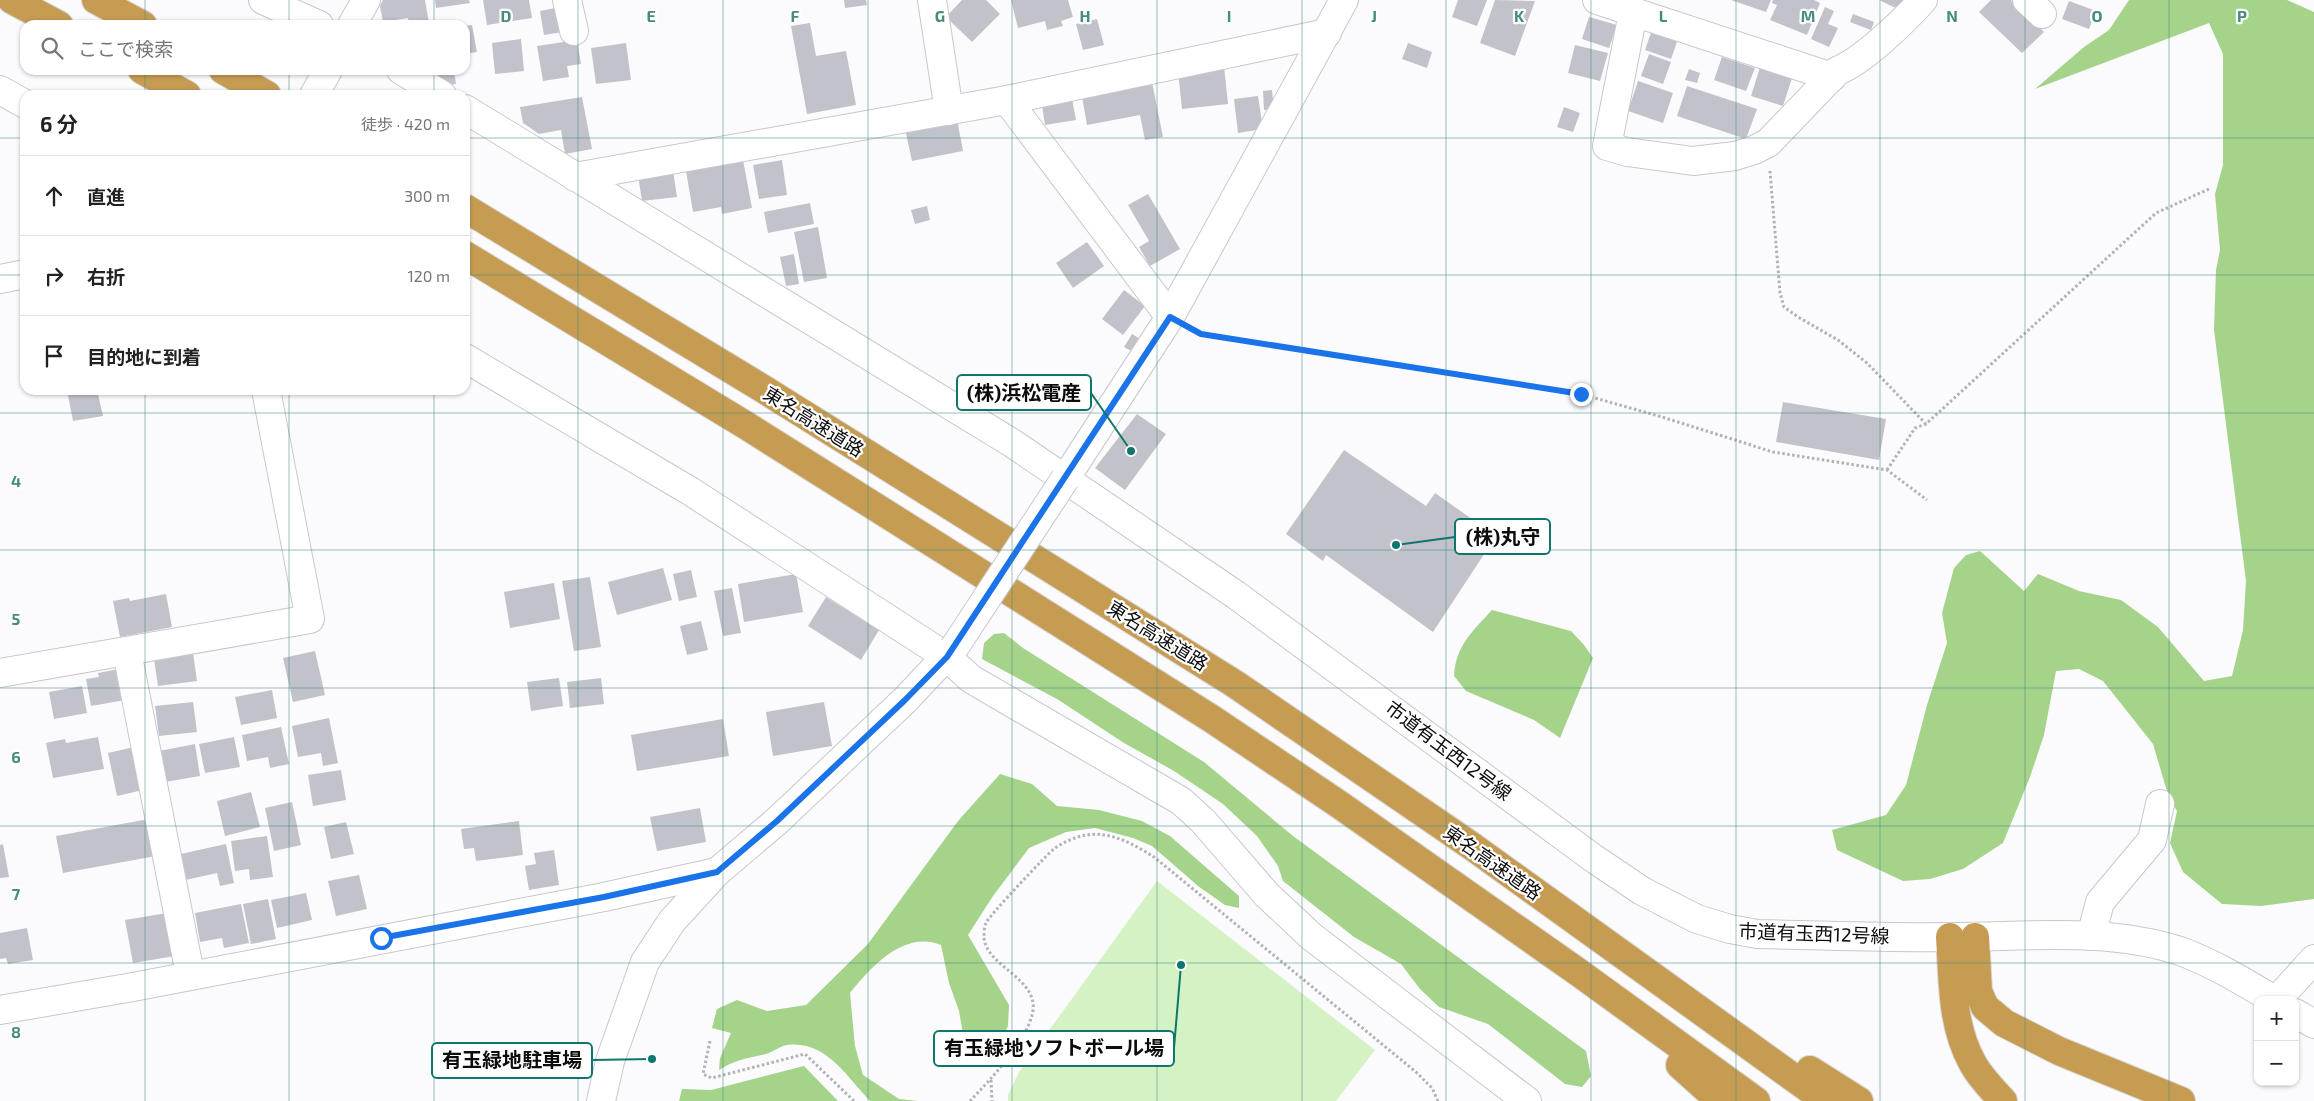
<!DOCTYPE html>
<html lang="ja">
<meta charset="utf-8">
<style>
:root{--surface:#fff;--page:#f2f2f2;--text:#222;--muted:#767676;--line:#e0e0e0}
body{margin:0;font-family:"Exo 2","Noto Sans JP",sans-serif;background:var(--page);color:var(--text)}
.controls{position:absolute;right:15px;bottom:15px;display:grid;overflow:hidden;border-radius:10px;box-shadow:0 1px 4px #0004}
.controls button{width:45px;height:45px;display:grid;place-items:center;padding:0;border:0;border-bottom:1px solid var(--line);background:var(--surface);color:var(--text);font:25px sans-serif}
.stop{position:absolute;width:15px;height:15px;margin:-11px;border:4px solid #1a73e8;border-radius:50%;background:#fff}
.stop.end{background:#1a73e8;border-color:#fff;box-shadow:0 1px 5px #0008}
.list{margin:0;padding:0;list-style:none}
h2{display:flex;justify-content:space-between;align-items:center;height:65px;margin:0;padding:0 20px;font-size:21px}
h2 small{font-size:16px;font-weight:400;color:var(--muted)}
.list li{display:grid;grid-template-columns:32px 1fr auto;gap:15px;align-items:center;box-sizing:border-box;height:80px;padding:0 20px;border-top:1px solid var(--line)}
.list b{display:block;font-size:19px;white-space:nowrap}
.list em{font-size:16px;font-style:normal;color:var(--muted)}
.icon{flex:none;width:28px;height:28px;fill:none;stroke:currentColor;stroke-width:2;stroke-linecap:round;stroke-linejoin:round}
.map{position:relative;flex:none;width:2314px;height:1101px;overflow:hidden}
.search{position:absolute;background:var(--surface);box-shadow:0 1px 4px #0004;left:20px;top:20px;width:450px;height:55px;display:flex;align-items:center;gap:12px;box-sizing:border-box;padding:0 18px;border-radius:15px;color:var(--muted);font-size:19px}
.panel{position:absolute;background:var(--surface);box-shadow:0 1px 4px #0004;left:20px;top:90px;width:450px;height:305px;border-radius:15px}
.map>svg:first-child{display:block}
</style>
<div class="map">
<svg width="2314" height="1101" viewBox="0 0 2314 1101">
<rect width="100%" height="100%" fill="#fbfbfe"/>
<polygon fill="#d5f2c5" points="1157,881 1375,1050 1336,1101 1008,1101 1008,1095 1019,1072"/>
<g fill="#a5d38a">
<polygon points="2129,0 2287,0 2314,12 2314,899 2261,906 2222,904 2183,872 2170,843 2177,811 2169,798 2153,744 2103,681 2079,669 2056,671 2044,735 2030,777 2003,843 1963,869 1930,879 1903,881 1837,850 1832,830 1886,815 1906,785 1927,705 1947,643 1942,613 1954,568 1966,555 1980,551 2024,591 2038,574 2079,591 2121,600 2158,627 2204,681 2232,676 2243,630 2246,581 2214,330 2216,270 2220,250 2215,194 2223,165 2223,54 2209,23 2035,89 2084,47 2109,30"/>
<path d="M 1492,610 L 1571,631 L 1584,645 L 1593,658 L 1560,738 L 1534,720 L 1466,691 L 1454,676 C 1456,645 1472,632 1492,610 Z"/>
<polygon points="1004,633 1023,648 1204,762 1293,836 1586,1051 1591,1076 1582,1087 1565,1084 1488,1024 1439,1007 1420,989 1401,964 1354,937 1283,881 1278,866 1257,836 1223,804 1174,771 1124,743 1057,699 982,659 984,643 994,634"/>
<path d="M 1000,774 L 1032,784 L 1057,806 L 1099,810 L 1142,821 L 1170,836 L 1239,896 L 1239,908 L 1225,905 L 1198,886 L 1152,846 L 1133,838 L 1095,828 L 1066,832 L 1029,848 L 993,896 L 968,935 L 1009,1005 L 1008,1026 L 992,1059 L 982,1065 L 965,1045 L 959,1011 L 949,983 L 941,945 C 904,930 871,967 850,993 L 855,1046 L 863,1075 L 899,1099 L 918,1101 L 870,1101 C 847,1077 826,1040 787,1045 C 780,1046 773,1052 766,1054 C 745,1059 737,1059 719,1070 L 720,1058 L 731,1033 L 712,1028 L 717,1009 L 737,1000 L 767,1011 L 806,1005 L 868,944 L 958,821 Z"/>
<polygon points="804,1066 838,1101 679,1101 682,1089 711,1090"/>
</g>
<g fill="#c2c3ca">
<polygon points="383,0 425,0 429,23 409,25 408,18 383,22 380,6"/>
<polygon points="435,0 469,0 470,3 436,8"/>
<polygon points="483,0 529,0 532,18 487,25"/>
<polygon points="844,0 866,0 867,5 845,8"/>
<polygon points="962,0 986,0 1000,14 972,42 946,17"/>
<polygon points="1011,0 1068,0 1073,17 1061,21 1063,26 1047,30 1045,21 1018,28"/>
<polygon points="1458,0 1487,0 1477,26 1452,17"/>
<polygon points="1495,0 1535,1 1515,56 1480,43"/>
<polygon points="1731,0 1771,0 1766,12"/>
<polygon points="1773,0 1814,0 1820,3 1807,35 1770,20 1777,5 1772,3"/>
<polygon points="1879,0 1904,0 1900,10"/>
<polygon points="1991,0 2011,0 2044,32 2022,53 1979,12"/>
<polygon points="2069,1 2096,11 2089,29 2062,19"/>
<polygon points="565,6 569,31 544,35 540,11"/>
<polygon points="1825,7 1834,11 1828,24 1838,28 1829,47 1811,39"/>
<polygon points="1853,14 1874,22 1871,30 1850,22"/>
<polygon points="1589,17 1617,25 1609,48 1582,39"/>
<polygon points="1097,19 1104,45 1083,50 1076,24"/>
<polygon points="810,23 816,56 846,51 856,105 807,114 791,26"/>
<polygon points="472,25 477,52 465,54 465,26"/>
<polygon points="1653,27 1679,36 1671,59 1645,50"/>
<polygon points="521,39 524,71 495,74 492,43"/>
<polygon points="577,40 581,64 567,66 569,77 543,81 537,46"/>
<polygon points="626,43 631,80 596,84 591,48"/>
<polygon points="1408,43 1432,52 1427,68 1402,59"/>
<polygon points="1575,45 1608,53 1600,81 1568,73"/>
<polygon points="1649,54 1671,62 1663,84 1641,76"/>
<polygon points="1722,57 1755,68 1746,91 1714,80"/>
<polygon points="1761,64 1793,75 1783,106 1751,96"/>
<polygon points="1224,66 1228,104 1182,109 1178,71"/>
<polygon points="1689,69 1700,73 1697,83 1685,80"/>
<polygon points="435,70 454,70 456,84 446,85 436,80"/>
<polygon points="1151,77 1163,137 1145,140 1140,115 1087,125 1081,91"/>
<polygon points="1638,81 1673,93 1663,123 1628,111"/>
<polygon points="1687,86 1757,109 1746,139 1677,116"/>
<polygon points="1272,90 1274,109 1264,110 1263,91"/>
<polygon points="1071,94 1076,120 1045,125 1041,99"/>
<polygon points="1258,96 1263,129 1238,133 1234,99"/>
<polygon points="582,97 592,149 565,154 561,130 539,134 523,123 520,107"/>
<polygon points="1564,107 1580,113 1573,132 1557,127"/>
<polygon points="956,114 963,151 912,161 904,124"/>
<polygon points="743,160 752,208 722,214 721,207 693,212 686,171"/>
<polygon points="782,160 787,195 759,199 753,165"/>
<polygon points="673,170 677,197 642,201 638,175"/>
<polygon points="1148,194 1180,249 1150,266 1139,247 1149,241 1128,205"/>
<polygon points="810,203 814,224 768,233 764,212"/>
<polygon points="927,206 930,220 915,224 911,210"/>
<polygon points="818,227 827,278 804,282 794,232"/>
<polygon points="1087,242 1104,266 1073,288 1056,263"/>
<polygon points="794,254 799,284 786,286 780,257"/>
<polygon points="1124,290 1145,306 1123,335 1102,319"/>
<polygon points="1132,334 1142,340 1135,353 1124,347"/>
<polygon points="67,390 97,390 103,416 73,421"/>
<polygon points="157,390 182,390 182,391 158,395"/>
<polygon points="1783,402 1886,419 1879,460 1776,442"/>
<polygon points="1137,414 1166,434 1125,490 1095,468"/>
<polygon points="1344,450 1426,506 1435,493 1496,536 1433,632 1326,555 1323,561 1286,534"/>
<polygon points="663,568 672,600 617,615 608,582"/>
<polygon points="691,570 697,597 679,601 673,574"/>
<polygon points="796,574 803,612 744,622 738,584"/>
<polygon points="590,577 601,647 574,651 562,581"/>
<polygon points="554,583 560,619 510,628 504,592"/>
<polygon points="732,588 741,633 723,636 714,591"/>
<polygon points="166,594 172,627 120,637 113,601 129,598 130,601"/>
<polygon points="826,597 879,630 861,660 808,626"/>
<polygon points="701,621 708,650 687,655 680,626"/>
<polygon points="315,651 325,695 293,702 283,658"/>
<polygon points="193,653 197,681 158,686 154,659"/>
<polygon points="119,669 125,700 91,706 86,679 99,677 98,673"/>
<polygon points="559,678 563,706 531,711 527,682"/>
<polygon points="601,678 604,704 570,708 567,682"/>
<polygon points="82,686 87,713 54,719 49,692"/>
<polygon points="272,690 277,718 241,725 235,697"/>
<polygon points="193,702 197,732 159,736 155,706"/>
<polygon points="824,702 832,746 773,756 766,712"/>
<polygon points="329,718 338,763 323,766 321,753 298,757 292,726"/>
<polygon points="723,719 729,756 637,771 631,735"/>
<polygon points="281,727 289,764 270,768 268,757 247,761 242,735"/>
<polygon points="98,737 104,769 53,778 46,743 65,739 66,743"/>
<polygon points="234,737 240,767 205,773 199,744"/>
<polygon points="195,744 200,776 165,782 159,751"/>
<polygon points="134,747 143,790 117,796 108,753"/>
<polygon points="341,770 346,800 313,806 308,775"/>
<polygon points="251,792 260,827 225,836 217,801"/>
<polygon points="292,802 301,845 274,851 265,808"/>
<polygon points="700,808 706,842 657,851 650,817"/>
<polygon points="149,819 156,856 63,873 56,836"/>
<polygon points="519,821 523,855 476,861 474,848 464,849 461,829"/>
<polygon points="346,822 354,854 331,859 324,827"/>
<polygon points="267,836 273,877 250,880 249,869 235,871 231,841"/>
<polygon points="3,844 9,877 0,878 0,845"/>
<polygon points="226,844 234,883 220,886 217,873 181,881 176,855"/>
<polygon points="554,850 559,885 529,890 525,866 536,864 534,853"/>
<polygon points="359,875 367,909 336,916 328,881"/>
<polygon points="306,893 312,920 277,928 271,900"/>
<polygon points="268,899 276,939 251,944 243,904"/>
<polygon points="241,904 249,943 224,948 222,938 200,942 195,913"/>
<polygon points="167,913 175,956 133,963 125,920"/>
<polygon points="27,928 33,960 8,964 6,958 0,959 0,933"/>
</g>
<g fill="none" stroke-linecap="round" stroke-linejoin="round">
<defs>
<g id="minor">
<polyline points="263,0 319,25"/>
<polyline points="567,0 574,31"/>
<polyline points="932,0 949,111"/>
<polyline points="1597,0 1832,77"/>
<polyline points="2027,0 2042,14"/>
<path d="M 1633,13 L 1607,146 L 1627,152 L 1693,161 L 1735,156 L 1754,150 L 1768,143 L 1837,71 C 1863,61 1904,21 1923,0"/>
<polyline points="352,25 366,0"/>
<polyline points="401,70 442,95"/>
<polyline points="0,90 25,104"/>
<polyline points="314,95 328,70"/>
<polyline points="1007,100 1170,317"/>
<path d="M 465,109 L 1012,443 L 1236,595 L 1593,858 L 1642,891 L 1697,919 L 1730,929 L 1757,934 C 1821,935 1886,938 1950,937 C 2025,937 2107,927 2180,951 C 2213,963 2244,982 2274,1000"/>
<polyline points="575,177 1007,100 1327,33"/>
<polyline points="0,279 25,274"/>
<polyline points="465,358 690,491 947,657 971,679 1181,801 1203,821 1267,895 1312,937 1527,1101"/>
<polyline points="1065,479 1170,317 1344,0"/>
<polyline points="127,652 190,974"/>
<polyline points="0,673 310,619 266,390"/>
<polyline points="2091,936 2100,902 2152,840 2160,804"/>
<polyline points="2277,1000 2314,959"/>
<polyline points="0,1010 133,987 604,897 717,872"/>
<polyline points="2295,1013 2314,1024"/>
<polyline points="601,1101 610,1061 645,962 672,921 717,872 777,821 905,700 954,648"/>
</g>
<g id="highway">
<polyline points="12,0 59,25"/>
<polyline points="96,0 143,25"/>
<polyline points="142,70 187,95"/>
<polyline points="223,70 267,95"/>
<polyline points="465,208 765,390 1235,684 1473,847 1826,1101"/>
<polyline points="465,255 747,426 1212,719 1340,805 1578,972 1756,1101"/>
<path d="M 1950,937 C 1953,979 1951,1024 1972,1062 C 1979,1076 1992,1089 2003,1101"/>
<polyline points="1975,937 1978,991 1985,1007 2004,1023 2059,1051 2181,1101"/>
<polyline points="1680,1065 1720,1101"/>
<polyline points="1810,1070 1859,1101"/>
</g>
</defs>
<use href="#minor" stroke="#c7c8cf" stroke-width="30"/>
<use href="#highway" stroke="#d8d8d8" stroke-width="30"/>
<g stroke="#b2b2b5" stroke-width="3" stroke-dasharray="2.5 2.5" stroke-linecap="butt">
<polyline points="1770,171 1780,293 1784,307 1798,317 1838,340 1867,363 1926,424"/>
<polyline points="1192,329 1201,334 1581,394 1662,417 1773,452 1887,470 1927,500"/>
<polyline points="1887,470 1915,428 1926,424 2156,213 2209,189"/>
<polyline points="710,1041 703,1074 712,1078 805,1054 854,1101"/>
<polyline points="991,1080 992,1101"/>
<path d="M 970,1101 C 990,1080 1025,1043 1032,1015 C 1042,979 987,968 984,938 C 984,934 984,927 986,923 C 987,918 1049,852 1055,848 C 1064,842 1077,836 1087,835 C 1111,831 1135,845 1154,857 L 1416,1072 L 1432,1088 L 1438,1101"/>
</g>
<use href="#minor" stroke="#fff" stroke-width="28"/>
<use href="#highway" stroke="#c69c53" stroke-width="28"/>
<defs>
<polyline id="minor-bridge" points="954,648 1065,479"/>
</defs>
<use href="#minor-bridge" stroke="#c7c8cf" stroke-width="30" stroke-linecap="butt"/>
<use href="#minor-bridge" stroke="#fff" stroke-width="28"/>
</g>
<g fill="none" stroke-linecap="round" stroke-linejoin="round">
<polyline stroke="#1a73e8" stroke-width="6" points="381,938 604,897 717,872 777,821 905,700 947,657 1170,317 1201,334 1581,394"/>
</g>
<path fill="none" stroke="#478b7f" stroke-width="1" stroke-opacity="0.55" d="M 145,0 L 145,25M 289,0 L 289,25M 434,0 L 434,25M 578,0 L 578,1101M 723,0 L 723,1101M 868,0 L 868,1101M 1012,0 L 1012,1101M 1157,0 L 1157,1101M 1302,0 L 1302,1101M 1446,0 L 1446,1101M 1591,0 L 1591,1101M 1736,0 L 1736,1101M 1880,0 L 1880,1101M 2025,0 L 2025,1101M 2169,0 L 2169,1101M 145,70 L 145,95M 289,70 L 289,95M 434,70 L 434,95M 0,138 L 25,138M 465,138 L 2314,138M 0,275 L 25,275M 465,275 L 2314,275M 145,390 L 145,1101M 289,390 L 289,1101M 434,390 L 434,1101M 0,413 L 2314,413M 0,550 L 2314,550M 0,688 L 2314,688M 0,826 L 2314,826M 0,963 L 2314,963"/>
<g text-anchor="middle" dominant-baseline="central" stroke-width="4.5" stroke-linejoin="round" paint-order="stroke">
<g font-size="19" fill="#0c0c0e" stroke="#fff">
<text transform="translate(814 421) rotate(32)">東名高速道路</text>
<text transform="translate(1158 635) rotate(32)">東名高速道路</text>
<text transform="translate(1449 750) rotate(37)">市道有玉西12号線</text>
<text transform="translate(1493 862) rotate(35)">東名高速道路</text>
<text transform="translate(1814 933) rotate(2)">市道有玉西12号線</text>
</g>
</g>
<g font-size="16" text-anchor="middle" font-weight="bold" fill="#478b7f" stroke="#fff" stroke-width="4.5" stroke-linejoin="round" paint-order="stroke">
<text x="506" y="22">D</text>
<text x="651" y="22">E</text>
<text x="795" y="22">F</text>
<text x="940" y="22">G</text>
<text x="1085" y="22">H</text>
<text x="1229" y="22">I</text>
<text x="1374" y="22">J</text>
<text x="1519" y="22">K</text>
<text x="1663" y="22">L</text>
<text x="1808" y="22">M</text>
<text x="1952" y="22">N</text>
<text x="2097" y="22">O</text>
<text x="2242" y="22">P</text>
<text x="16" y="487">4</text>
<text x="16" y="625">5</text>
<text x="16" y="763">6</text>
<text x="16" y="900">7</text>
<text x="16" y="1038">8</text>
</g>
<path fill="none" stroke="#0f766e" stroke-width="2" d="M1131 451L1091 393M1396 545L1455 537M1181 965L1174 1048M652 1059L592 1060"/>
<g fill="#0f766e" stroke="#fff" stroke-width="2">
<circle cx="1131" cy="451" r="5"/>
<circle cx="1396" cy="545" r="5"/>
<circle cx="1181" cy="965" r="5"/>
<circle cx="652" cy="1059" r="5"/>
</g>
<g fill="#fff" stroke="#0f766e" stroke-width="2">
<rect x="957" y="375" width="134" height="35" rx="5"/>
<rect x="1455" y="519" width="95" height="35" rx="5"/>
<rect x="934" y="1031" width="240" height="35" rx="5"/>
<rect x="432" y="1043" width="160" height="35" rx="5"/>
</g>
<g font-size="20" text-anchor="middle" font-weight="bold" fill="#0c0c0e">
<text x="1024" y="400">(株)浜松電産</text>
<text x="1503" y="544">(株)丸守</text>
<text x="1054" y="1055">有玉緑地ソフトボール場</text>
<text x="512" y="1067">有玉緑地駐車場</text>
</g>
</svg>
<div class="controls">
<button>+</button>
<button>−</button>
</div>
<div class="stop" style="left:381px;top:938px"></div>
<div class="stop end" style="left:1581px;top:394px"></div>
<div class="search"><svg class="icon" aria-label="search" viewBox="0 0 24 24"><circle cx="10" cy="10" r="6"/><path d="M15 15l6 6"/></svg>ここで検索</div>
<section class="panel">
<h2>6 分<small>徒歩 · 420 m</small></h2>
<ul class="list">
<li><svg class="icon" aria-label="ahead" viewBox="0 0 24 24"><path d="M12 20V5M6 11l6-6 6 6"/></svg><div><b>直進</b></div><em>300 m</em></li>
<li><svg class="icon" aria-label="right" viewBox="0 0 24 24"><path d="M7 20v-9h11M14 6l5 5-5 5"/></svg><div><b>右折</b></div><em>120 m</em></li>
<li><svg class="icon" aria-label="arrive" viewBox="0 0 24 24"><path d="M6 21V4h12l-3 4 3 4H6"/></svg><div><b>目的地に到着</b></div></li>
</ul>
</section>
</div>
